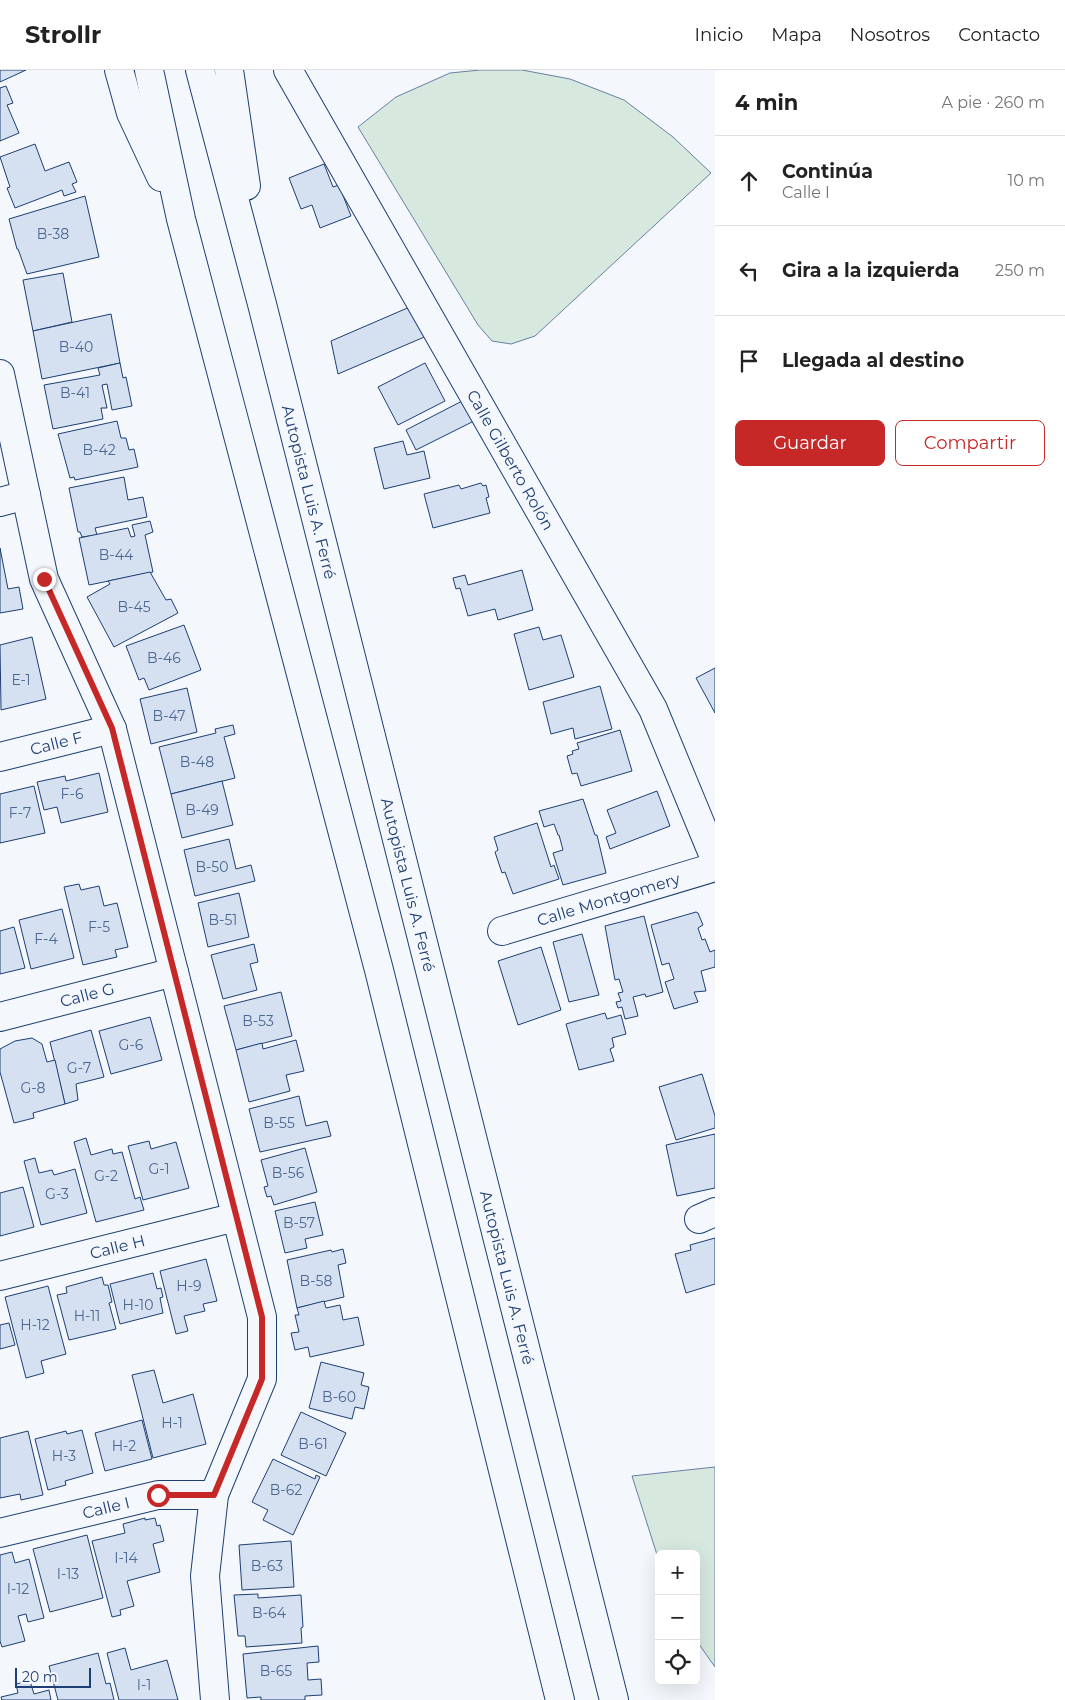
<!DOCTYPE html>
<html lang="es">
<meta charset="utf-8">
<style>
:root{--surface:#fff;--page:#f2f2f2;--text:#222;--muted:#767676;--line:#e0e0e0;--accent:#c62828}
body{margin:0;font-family:Montserrat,sans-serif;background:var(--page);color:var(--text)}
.controls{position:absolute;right:15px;bottom:15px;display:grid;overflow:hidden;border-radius:8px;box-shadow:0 5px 20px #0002}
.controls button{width:45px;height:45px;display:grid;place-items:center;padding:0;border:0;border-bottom:1px solid var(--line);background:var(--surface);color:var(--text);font:25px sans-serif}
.scale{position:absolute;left:15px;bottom:12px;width:76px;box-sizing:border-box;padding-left:5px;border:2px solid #1d3f73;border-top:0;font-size:14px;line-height:18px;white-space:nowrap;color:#1d3f73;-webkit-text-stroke:4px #f4f7fb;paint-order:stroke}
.stop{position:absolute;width:15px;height:15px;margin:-11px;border:4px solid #c62828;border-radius:50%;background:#fff}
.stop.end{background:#c62828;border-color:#fff;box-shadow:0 1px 5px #0008}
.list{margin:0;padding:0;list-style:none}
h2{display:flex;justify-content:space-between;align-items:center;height:65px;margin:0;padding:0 20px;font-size:21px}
h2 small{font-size:16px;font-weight:400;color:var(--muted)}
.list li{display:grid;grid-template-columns:32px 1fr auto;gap:15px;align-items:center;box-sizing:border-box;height:90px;padding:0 20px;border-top:1px solid var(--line)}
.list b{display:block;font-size:19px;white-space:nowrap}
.list p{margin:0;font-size:16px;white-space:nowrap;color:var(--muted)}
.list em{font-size:16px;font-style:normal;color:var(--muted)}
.actions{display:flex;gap:10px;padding:15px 20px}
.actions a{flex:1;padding:11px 0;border:1px solid var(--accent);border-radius:8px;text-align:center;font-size:18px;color:var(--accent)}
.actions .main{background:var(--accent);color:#fff}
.icon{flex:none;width:28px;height:28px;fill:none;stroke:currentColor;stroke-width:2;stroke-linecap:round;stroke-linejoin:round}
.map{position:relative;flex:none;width:715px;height:1630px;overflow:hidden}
header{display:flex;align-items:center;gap:30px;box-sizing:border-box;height:70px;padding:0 25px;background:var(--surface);border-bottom:1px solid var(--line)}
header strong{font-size:24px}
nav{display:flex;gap:28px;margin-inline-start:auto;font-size:18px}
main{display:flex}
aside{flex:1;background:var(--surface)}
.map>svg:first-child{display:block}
</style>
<header>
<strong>Strollr</strong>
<nav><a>Inicio</a><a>Mapa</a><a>Nosotros</a><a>Contacto</a></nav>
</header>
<main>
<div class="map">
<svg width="715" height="1630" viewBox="0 0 715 1630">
<rect width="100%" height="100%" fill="#f4f7fb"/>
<g fill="#d7e8df" stroke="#687fa3">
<polygon points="480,0 522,0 570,9 624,30 673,67 711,103 535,266 511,274 492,271 478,255 358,57 396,27 450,3"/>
<polygon points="715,1397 715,1597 696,1570 696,1484 659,1484 659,1491 632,1406"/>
</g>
<g fill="#d5e0f0" stroke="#1d3f73">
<polygon points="0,0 26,0 0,12"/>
<polygon points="6,16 13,33 7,35 19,63 0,71 0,18"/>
<polygon points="35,74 45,101 69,92 77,112 72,114 76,122 64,126 62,120 15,138 7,118 10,117 0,87"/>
<polygon points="324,94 333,117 339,115 351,146 320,158 312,135 301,139 289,108"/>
<polygon points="85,126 99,187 27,204 18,179 17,179 9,149"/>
<polygon points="63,203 72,252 33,261 23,210"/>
<polygon points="412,236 429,265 338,304 331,271"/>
<polygon points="111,244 120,293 42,309 33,261"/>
<polygon points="120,293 123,308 126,307 132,336 112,340 107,314 102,315 107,338 101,338 103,349 53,359 44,315 100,305 98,298"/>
<polygon points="425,293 445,331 398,355 378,317"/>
<polygon points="466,329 476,350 416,380 406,360"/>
<polygon points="117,351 121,368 126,368 129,380 134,379 138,397 75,410 74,407 70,408 58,364"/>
<polygon points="403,371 407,385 424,381 430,408 384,419 374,378"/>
<polygon points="124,407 128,430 143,427 147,447 95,458 97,465 82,467 80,462 78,462 69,418"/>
<polygon points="481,413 483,416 486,415 489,427 486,428 490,443 433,458 424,424 459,415 461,419"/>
<polygon points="150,451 153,462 145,465 153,502 89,515 79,468 128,458 131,467 135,466 132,455"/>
<polygon points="0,478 8,519 19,517 23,539 0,543"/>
<polygon points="522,500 533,540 498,550 495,539 468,546 460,518 456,519 453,508 465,505 468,515"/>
<polygon points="150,502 166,530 171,529 178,543 114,577 87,527 110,514 108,511"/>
<polygon points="184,555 201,600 149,620 144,608 139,610 126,576"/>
<polygon points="539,557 543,570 561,565 574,607 529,620 514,564"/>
<polygon points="32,567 46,629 1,640 0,575"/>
<polygon points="715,598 715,643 696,608"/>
<polygon points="600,616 612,659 575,669 573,658 551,664 543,632"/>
<polygon points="187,618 197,662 151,674 140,629"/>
<polygon points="233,655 235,664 224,667 235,708 171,724 159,677 216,663 215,659"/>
<polygon points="620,660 632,701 581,716 577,703 572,704 567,686 573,684 572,681 579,679 577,673"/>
<polygon points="99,703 108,742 61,753 57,737 44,740 37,712 65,706 66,711"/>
<polygon points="222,711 233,755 182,768 171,724"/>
<polygon points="34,716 45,763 0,773 0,724"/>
<polygon points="657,721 670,756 610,779 606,767 616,763 607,740"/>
<polygon points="583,729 595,765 597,765 606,803 563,815 553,783 563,780 559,765 558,765 554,754 544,757 539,741"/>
<polygon points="537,753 551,797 554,795 559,809 513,824 505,802 502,803 495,782 498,780 494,767"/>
<polygon points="229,769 236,799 251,795 255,811 195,826 184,780"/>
<polygon points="79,814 81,820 99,816 104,836 117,833 128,877 115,880 117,887 83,895 64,817"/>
<polygon points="239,823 249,867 208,877 198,833"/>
<polygon points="62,839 74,888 31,899 19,850"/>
<polygon points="696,842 698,843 703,855 698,858 702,870 705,869 710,882 715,880 715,897 701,901 706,921 694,922 698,932 674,939 665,912 674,909 669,893 662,895 651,855"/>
<polygon points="644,846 663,922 646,927 645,924 633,927 638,946 625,949 622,937 618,938 616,932 621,931 618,923 623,922 619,909 615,910 605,856"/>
<polygon points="14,857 25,898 0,904 0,861"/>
<polygon points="582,864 599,925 569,932 553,872"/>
<polygon points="254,874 258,892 250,894 257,920 223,929 211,885"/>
<polygon points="541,877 561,940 518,955 498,891"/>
<polygon points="281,922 292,966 236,980 224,936"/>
<polygon points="605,943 607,949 621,945 626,964 612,968 614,977 610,979 614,991 579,1000 566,954"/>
<polygon points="150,947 162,990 111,1004 99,961"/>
<polygon points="91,960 104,1007 76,1014 78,1030 65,1034 50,972"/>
<polygon points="32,968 42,974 47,992 55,990 65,1034 33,1043 34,1048 14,1053 0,1002 0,979 15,971"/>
<polygon points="296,970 304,1001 286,1005 290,1021 249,1032 236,980 262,973 263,979"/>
<polygon points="702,1004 715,1046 715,1058 676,1070 659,1017"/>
<polygon points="299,1026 306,1056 327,1051 331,1066 260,1082 249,1039"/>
<polygon points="715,1064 715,1118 677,1126 666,1075"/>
<polygon points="86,1068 91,1085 112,1079 113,1084 122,1082 135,1129 140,1127 144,1140 96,1152 74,1072"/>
<polygon points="149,1071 151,1079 176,1072 189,1118 143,1130 128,1076"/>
<polygon points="305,1078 317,1122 274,1135 271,1126 267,1127 264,1117 268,1116 261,1090"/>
<polygon points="35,1088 39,1103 52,1100 54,1105 75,1099 87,1143 41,1155 24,1091"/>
<polygon points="23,1117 34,1157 0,1166 0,1123"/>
<polygon points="315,1132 323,1165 305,1169 307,1178 285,1183 275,1141"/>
<polygon points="715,1168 715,1214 686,1223 675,1184 691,1180 690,1175"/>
<polygon points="343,1179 346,1193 338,1195 344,1227 297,1238 287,1190 331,1180 332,1182"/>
<polygon points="206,1189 217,1231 203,1234 205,1241 184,1246 188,1261 176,1264 160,1201"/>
<polygon points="153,1203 157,1219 161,1218 163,1227 160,1228 163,1243 120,1254 110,1214"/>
<polygon points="102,1207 104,1215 108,1215 112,1232 109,1233 116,1259 69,1270 57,1225 67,1223 66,1217"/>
<polygon points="48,1216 66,1284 41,1291 44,1303 26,1308 5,1227"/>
<polygon points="324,1231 326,1238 340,1235 343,1250 358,1247 364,1275 310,1287 308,1277 295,1280 291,1263 299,1262 295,1245 299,1245 297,1238"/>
<polygon points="9,1253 15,1275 0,1279 0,1255"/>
<polygon points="321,1292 364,1303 361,1315 369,1317 364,1339 355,1337 352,1349 309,1338"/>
<polygon points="154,1300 163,1333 193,1324 206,1374 153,1388 132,1305"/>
<polygon points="301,1342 346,1363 326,1406 281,1385"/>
<polygon points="142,1350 152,1389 105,1401 95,1363"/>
<polygon points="82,1360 93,1403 65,1411 66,1415 48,1420 35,1369 66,1361 67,1364"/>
<polygon points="28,1361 43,1425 21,1430 20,1424 0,1428 0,1368"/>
<polygon points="273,1389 315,1409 316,1405 320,1407 293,1465 263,1450 268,1440 252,1432"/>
<polygon points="145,1448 145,1450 155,1448 157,1456 160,1455 164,1471 153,1474 160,1502 127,1511 134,1536 120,1540 121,1545 112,1547 92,1471 125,1463 123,1454"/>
<polygon points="87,1465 103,1528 50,1542 33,1479"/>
<polygon points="291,1471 294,1517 242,1520 239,1475"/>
<polygon points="12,1482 15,1493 29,1489 44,1548 28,1552 26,1544 18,1546 25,1571 2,1577 0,1571 0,1485"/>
<polygon points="258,1524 258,1528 301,1525 303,1557 301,1558 302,1573 246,1577 245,1566 238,1566 234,1525"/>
<polygon points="318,1576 319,1592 307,1593 308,1610 321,1609 322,1625 305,1626 305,1630 261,1630 261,1627 247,1628 243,1584"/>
<polygon points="125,1578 131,1600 167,1590 178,1630 119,1630 107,1583"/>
<polygon points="98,1583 106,1614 110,1613 114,1630 58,1630 49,1596"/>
<polygon points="30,1611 34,1624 49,1620 51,1630 2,1630 1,1627 18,1623 16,1614"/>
</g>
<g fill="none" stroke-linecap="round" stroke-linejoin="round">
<defs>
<g id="minor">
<path id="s1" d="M 288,0 L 653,639 L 715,789"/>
<polyline points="0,304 44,509 112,659 262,1247 262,1309 214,1425 205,1506 215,1630"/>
<polyline points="0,432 26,425"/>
<path id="s2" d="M 0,687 L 112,659"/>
<path id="s3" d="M 502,861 L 715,797"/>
<path id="s4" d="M 0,947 L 174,902"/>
<polyline points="699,1149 715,1142"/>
<path id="s5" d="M 0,1206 L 236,1147"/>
<path id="s6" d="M 0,1463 L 158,1425 L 214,1425"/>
</g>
<g id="highway">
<polyline points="119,0 131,43 161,107"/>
<polyline points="149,0 181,149 379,900 560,1630"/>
<path id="s7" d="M 200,0 L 262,234 L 614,1630"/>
<polyline points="229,0 246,116"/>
</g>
</defs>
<use href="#minor" stroke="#1d3f73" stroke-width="30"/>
<use href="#highway" stroke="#1d3f73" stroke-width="30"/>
<use href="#minor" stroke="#f4f7fb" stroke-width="28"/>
<use href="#highway" stroke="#f4f7fb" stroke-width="28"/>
</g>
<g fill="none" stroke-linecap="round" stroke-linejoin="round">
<polyline stroke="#c62828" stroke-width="6" points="44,509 112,658 262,1247 262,1309 214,1425 158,1425"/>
</g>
<g text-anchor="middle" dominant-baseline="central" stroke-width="4" stroke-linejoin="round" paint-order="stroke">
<g font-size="14" fill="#4b6792">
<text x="53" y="164">B-38</text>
<text x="76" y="277">B-40</text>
<text x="75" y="323">B-41</text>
<text x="99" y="380">B-42</text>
<text x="116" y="485">B-44</text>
<text x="134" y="537">B-45</text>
<text x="164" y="588">B-46</text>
<text x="21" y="610">E-1</text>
<text x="169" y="646">B-47</text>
<text x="197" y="692">B-48</text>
<text x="72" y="724">F-6</text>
<text x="202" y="740">B-49</text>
<text x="20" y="743">F-7</text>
<text x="212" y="797">B-50</text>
<text x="223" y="850">B-51</text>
<text x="99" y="857">F-5</text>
<text x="46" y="869">F-4</text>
<text x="258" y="951">B-53</text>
<text x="131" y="975">G-6</text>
<text x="79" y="998">G-7</text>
<text x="33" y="1018">G-8</text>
<text x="279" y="1053">B-55</text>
<text x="159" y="1099">G-1</text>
<text x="288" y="1103">B-56</text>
<text x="106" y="1106">G-2</text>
<text x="57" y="1124">G-3</text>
<text x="299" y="1153">B-57</text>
<text x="316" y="1211">B-58</text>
<text x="189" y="1216">H-9</text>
<text x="138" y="1235">H-10</text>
<text x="87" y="1246">H-11</text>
<text x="35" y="1255">H-12</text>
<text x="339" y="1327">B-60</text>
<text x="172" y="1353">H-1</text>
<text x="313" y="1374">B-61</text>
<text x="124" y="1376">H-2</text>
<text x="64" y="1386">H-3</text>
<text x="286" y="1420">B-62</text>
<text x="126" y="1488">I-14</text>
<text x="267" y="1496">B-63</text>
<text x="68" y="1504">I-13</text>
<text x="18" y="1519">I-12</text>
<text x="269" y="1543">B-64</text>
<text x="276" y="1601">B-65</text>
<text x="144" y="1615">I-1</text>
</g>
<g font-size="16" fill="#1d3f73" stroke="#f4f7fb">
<text stroke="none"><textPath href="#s1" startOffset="449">Calle Gilberto Rolón</textPath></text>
<text stroke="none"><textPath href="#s7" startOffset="436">Autopista Luis A. Ferré</textPath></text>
<text stroke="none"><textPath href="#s2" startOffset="58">Calle F</textPath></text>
<text stroke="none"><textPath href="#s7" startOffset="841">Autopista Luis A. Ferré</textPath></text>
<text stroke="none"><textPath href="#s3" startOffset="111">Calle Montgomery</textPath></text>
<text stroke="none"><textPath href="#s4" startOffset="90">Calle G</textPath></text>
<text stroke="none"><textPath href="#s5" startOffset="121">Calle H</textPath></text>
<text stroke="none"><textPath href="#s7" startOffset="1246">Autopista Luis A. Ferré</textPath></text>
<text stroke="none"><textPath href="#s6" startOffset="109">Calle I</textPath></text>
</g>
</g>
</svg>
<div class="controls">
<button>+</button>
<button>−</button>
<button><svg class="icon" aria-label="locate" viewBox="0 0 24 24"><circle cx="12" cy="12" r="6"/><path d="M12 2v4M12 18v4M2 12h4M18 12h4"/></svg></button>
</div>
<div class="scale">20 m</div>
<div class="stop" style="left:158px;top:1425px"></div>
<div class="stop end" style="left:44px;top:509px"></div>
</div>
<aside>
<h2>4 min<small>A pie · 260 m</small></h2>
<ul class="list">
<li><svg class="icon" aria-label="ahead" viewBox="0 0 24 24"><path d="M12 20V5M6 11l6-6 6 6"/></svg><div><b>Continúa</b><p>Calle I</p></div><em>10 m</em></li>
<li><svg class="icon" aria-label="left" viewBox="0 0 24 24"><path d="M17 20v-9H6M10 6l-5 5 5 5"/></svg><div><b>Gira a la izquierda</b></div><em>250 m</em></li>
<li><svg class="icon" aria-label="arrive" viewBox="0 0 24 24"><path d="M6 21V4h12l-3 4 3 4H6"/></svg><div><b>Llegada al destino</b></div></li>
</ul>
<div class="actions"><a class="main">Guardar</a><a>Compartir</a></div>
</aside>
</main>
